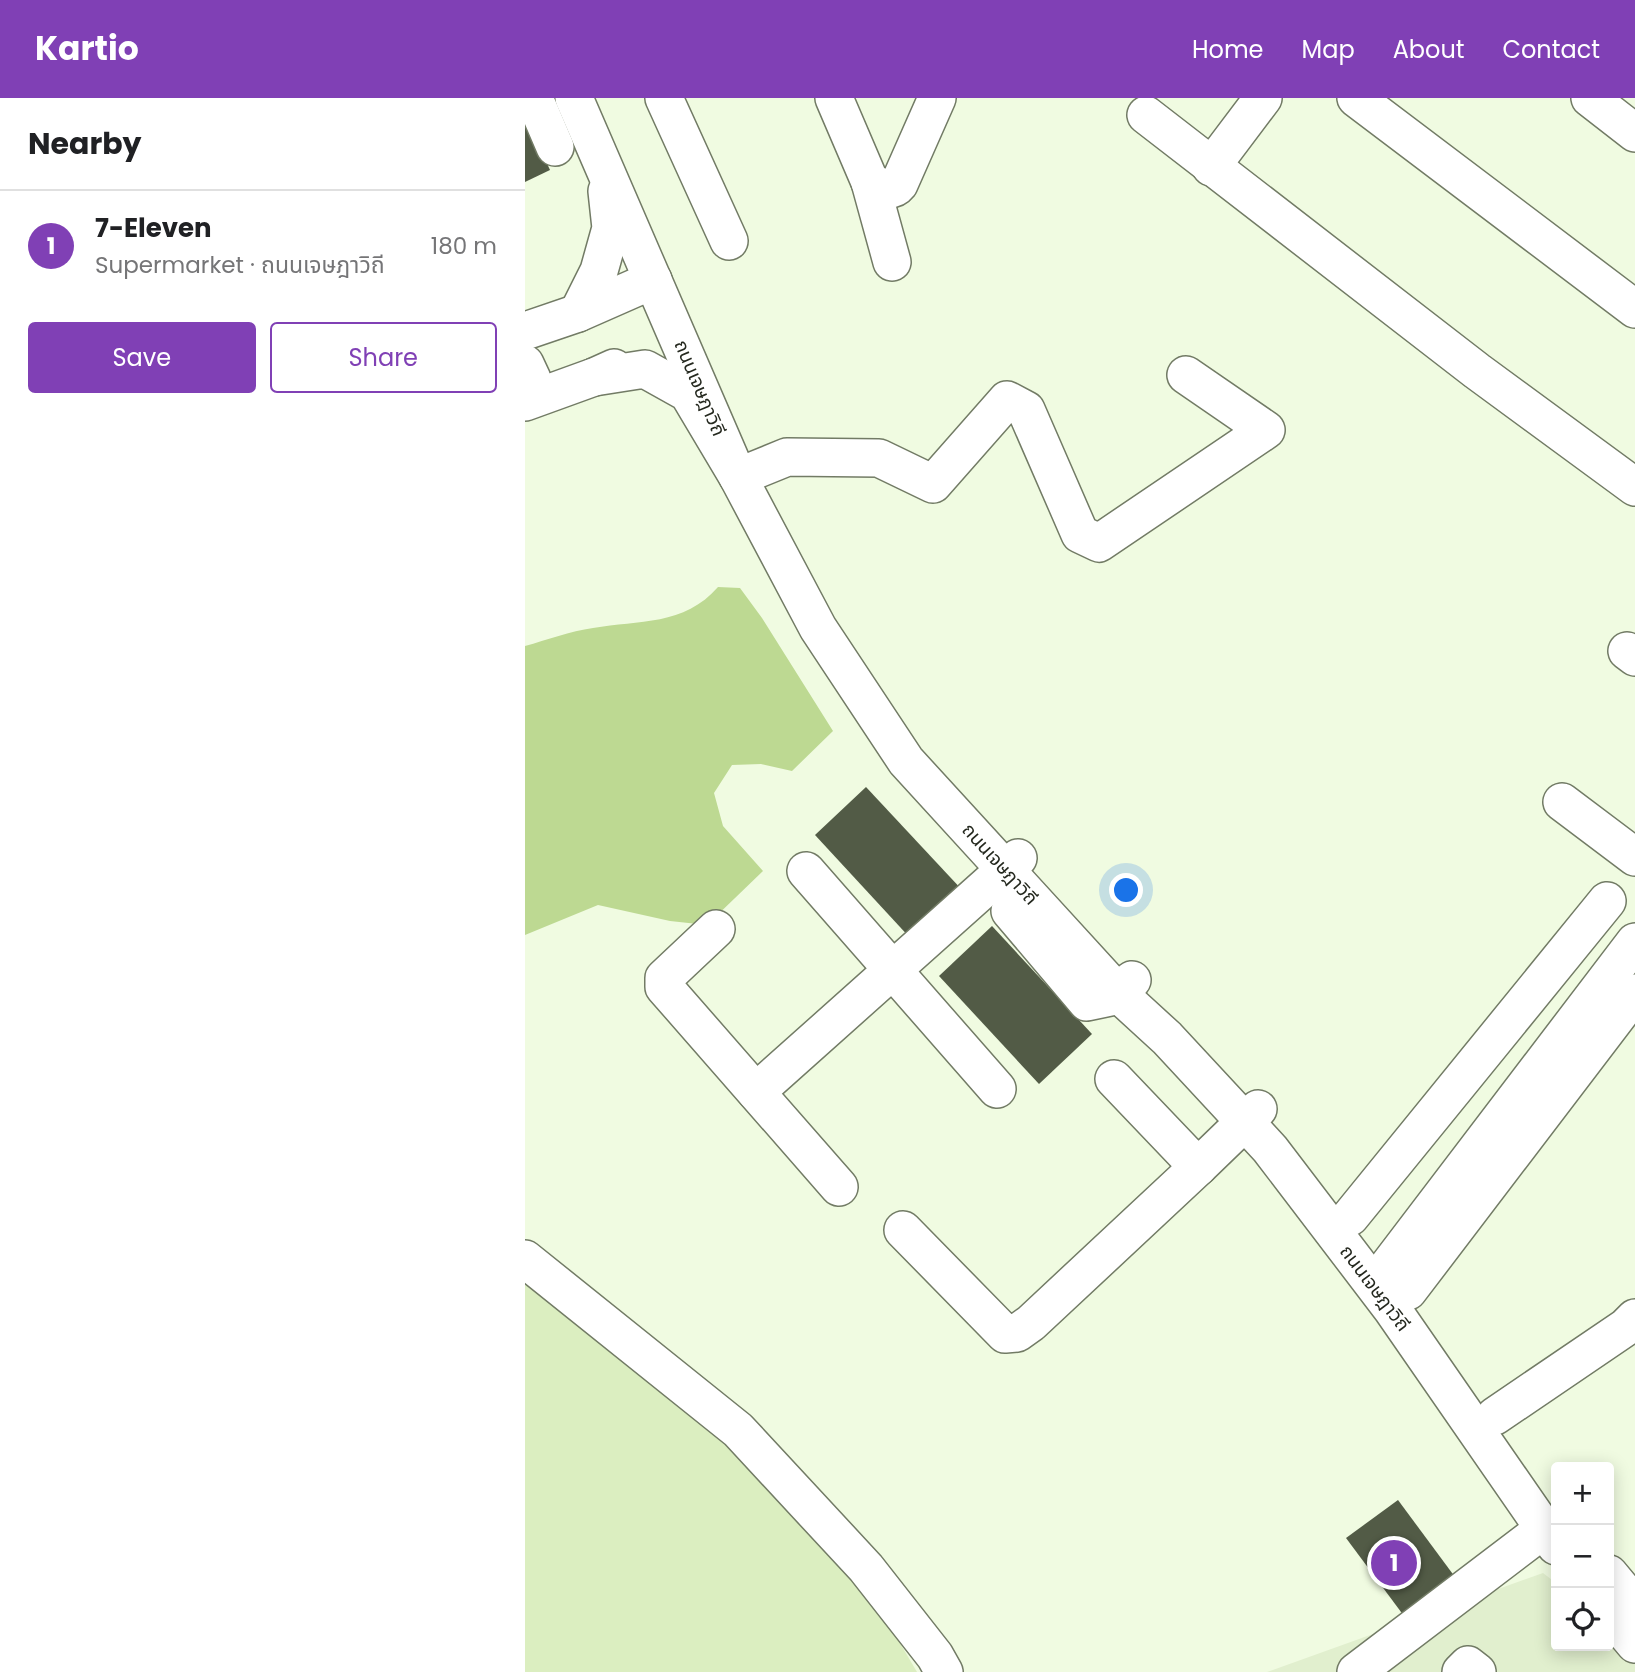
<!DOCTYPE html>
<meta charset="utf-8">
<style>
:root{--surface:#fff;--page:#f2f2f2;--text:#202124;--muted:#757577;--line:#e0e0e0;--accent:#8040b5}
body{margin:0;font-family:Poppins,"Noto Sans Thai",sans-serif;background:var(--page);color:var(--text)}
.controls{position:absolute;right:21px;bottom:21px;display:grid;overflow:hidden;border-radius:7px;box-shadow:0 4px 18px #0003}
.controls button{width:63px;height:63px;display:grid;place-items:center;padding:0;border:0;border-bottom:2px solid var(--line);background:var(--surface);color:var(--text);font:35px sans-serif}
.you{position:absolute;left:602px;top:793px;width:24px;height:24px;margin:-18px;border:5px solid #fff;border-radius:50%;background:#1a73e8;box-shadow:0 0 0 10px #1a73e833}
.badge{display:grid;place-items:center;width:46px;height:46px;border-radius:50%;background:var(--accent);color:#fff;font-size:23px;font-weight:700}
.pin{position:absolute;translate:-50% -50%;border:4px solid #fff;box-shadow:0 2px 7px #0006}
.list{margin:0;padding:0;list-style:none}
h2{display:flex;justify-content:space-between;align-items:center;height:91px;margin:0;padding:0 28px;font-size:30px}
h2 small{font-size:23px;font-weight:400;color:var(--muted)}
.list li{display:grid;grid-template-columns:46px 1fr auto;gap:21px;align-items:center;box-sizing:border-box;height:112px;padding:0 28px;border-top:2px solid var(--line)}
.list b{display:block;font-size:26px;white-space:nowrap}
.list p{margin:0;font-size:23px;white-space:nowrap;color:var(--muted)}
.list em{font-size:23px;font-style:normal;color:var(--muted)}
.actions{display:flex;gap:14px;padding:21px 28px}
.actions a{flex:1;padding:16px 0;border:2px solid var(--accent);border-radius:7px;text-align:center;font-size:24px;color:var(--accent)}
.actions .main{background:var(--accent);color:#fff}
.icon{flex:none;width:38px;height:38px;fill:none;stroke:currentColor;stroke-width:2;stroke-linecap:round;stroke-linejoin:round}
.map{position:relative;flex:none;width:1110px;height:1574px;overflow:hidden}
header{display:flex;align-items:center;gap:42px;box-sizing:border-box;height:98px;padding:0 35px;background:var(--accent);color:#fff}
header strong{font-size:33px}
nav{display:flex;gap:38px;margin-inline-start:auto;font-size:24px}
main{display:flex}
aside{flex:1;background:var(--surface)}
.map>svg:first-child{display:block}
</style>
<header>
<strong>Kartio</strong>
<nav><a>Home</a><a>Map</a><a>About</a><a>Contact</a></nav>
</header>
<main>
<aside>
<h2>Nearby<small></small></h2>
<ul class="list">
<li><span class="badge">1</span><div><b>7-Eleven</b><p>Supermarket · ถนนเจษฎาวิถี</p></div><em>180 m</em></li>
</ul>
<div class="actions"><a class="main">Save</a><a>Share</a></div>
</aside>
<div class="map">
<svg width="1110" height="1574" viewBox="0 0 1110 1574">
<rect width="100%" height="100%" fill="#f0fbe1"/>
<polygon fill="#e1efce" points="1018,1475 1031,1485 1031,1548 1084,1548 1084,1523 1110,1542 1110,1574 742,1574"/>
<polygon fill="#dbeec0" points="0,1186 211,1354 349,1501 392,1574 0,1574"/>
<path fill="#bdd992" d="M 193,489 L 215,490 L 237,520 L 308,633 L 267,673 L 236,666 L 207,667 L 189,695 L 198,728 L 238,773 L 182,827 L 145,823 L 73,807 L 0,837 L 0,548 C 22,542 45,533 68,530 C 114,522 159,528 193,489 Z"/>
<g fill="#525b46">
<polygon points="0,17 25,72 0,84"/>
<polygon points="341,689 439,794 387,842 290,737"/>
<polygon points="467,828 567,936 514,986 414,878"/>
<polygon points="873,1402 930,1479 879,1518 821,1440"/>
</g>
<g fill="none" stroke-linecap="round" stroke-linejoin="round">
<defs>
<g id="minor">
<polyline points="9,0 30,49"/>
<polyline points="49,0 213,379 293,530 381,663 595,897 642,940 745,1051 867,1211 1031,1448"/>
<polyline points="139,0 204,143"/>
<path d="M 309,0 L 345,84 C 355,88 366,96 374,86 L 412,0"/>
<polyline points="831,0 1110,211"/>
<polyline points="1065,0 1110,35"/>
<polyline points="621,17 952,273 1110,389"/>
<polyline points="686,69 738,0"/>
<polyline points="345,84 367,164"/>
<polyline points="53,215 74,173 86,130 82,93"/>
<polyline points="0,233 53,215 128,182"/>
<polyline points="0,266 7,281 0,294"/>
<polyline points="69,279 120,271 163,295 213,379 262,359 354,360 408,386 482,302 501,312 555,436 574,445 741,332 661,277"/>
<polyline points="0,304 69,279 89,270"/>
<polyline points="1102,553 1110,559"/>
<polyline points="1037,704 1110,759"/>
<polyline points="281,773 472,991"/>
<polyline points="485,813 562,904 595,897 607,882"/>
<polyline points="191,831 139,880 139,889 314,1089"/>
<polyline points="589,981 673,1069 733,1011"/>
<polyline points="231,994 493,760"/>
<polyline points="825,1119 1082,803"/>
<polyline points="378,1132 480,1236 492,1235 506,1225 673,1069"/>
<polyline points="0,1161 213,1332 341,1470 410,1558 419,1574"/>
<polyline points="864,1167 1110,844"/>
<polyline points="883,1193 1110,895"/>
<polyline points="970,1318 1101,1229 1110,1220"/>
<polyline points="1084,1476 1110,1507"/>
<polyline points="1084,1515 1110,1546"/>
<polyline points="831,1574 1019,1431"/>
<polyline points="936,1574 943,1567 952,1574"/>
</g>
</defs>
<use href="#minor" stroke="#727b65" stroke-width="40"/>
<use href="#minor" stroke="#fff" stroke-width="37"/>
</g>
<g text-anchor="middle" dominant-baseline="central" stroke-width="7" stroke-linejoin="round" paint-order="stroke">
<g font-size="19" fill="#25291f" stroke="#fff">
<text transform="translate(175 290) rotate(67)">ถนนเจษฎาวิถี</text>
<text transform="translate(475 766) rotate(48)">ถนนเจษฎาวิถี</text>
<text transform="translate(850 1190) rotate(53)">ถนนเจษฎาวิถี</text>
</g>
</g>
</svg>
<div class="controls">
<button>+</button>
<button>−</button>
<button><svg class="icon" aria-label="locate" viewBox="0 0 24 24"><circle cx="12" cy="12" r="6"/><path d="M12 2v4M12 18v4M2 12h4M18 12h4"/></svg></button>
</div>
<div class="you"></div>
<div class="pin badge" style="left:869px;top:1465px">1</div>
</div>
</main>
